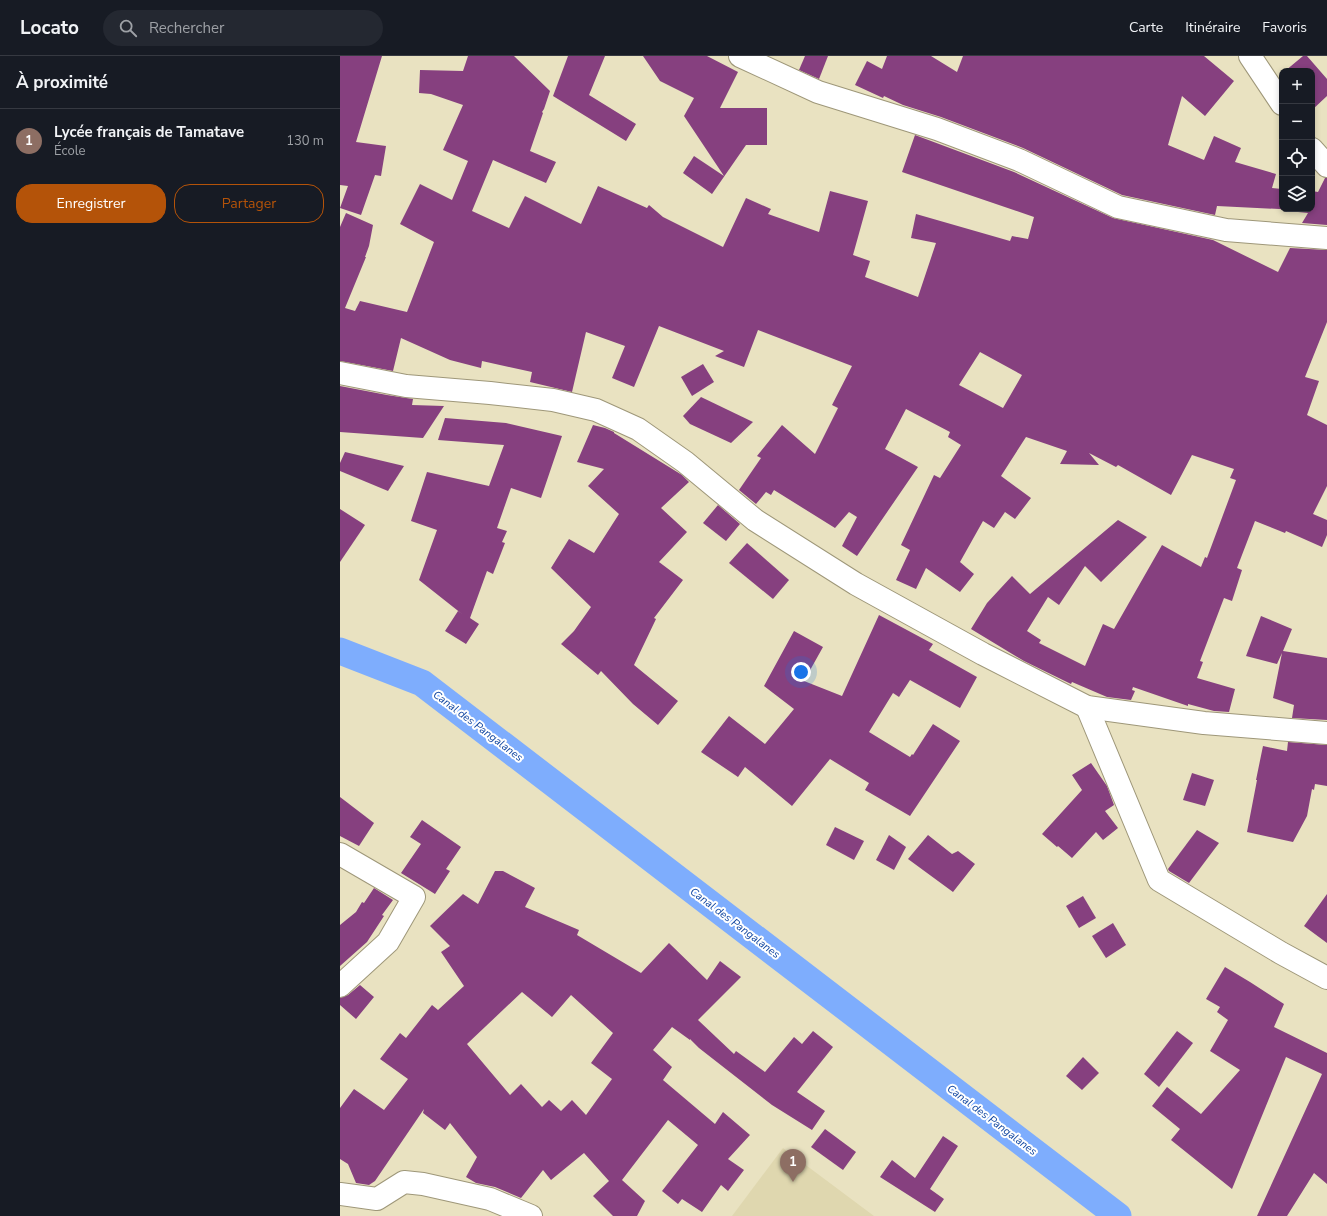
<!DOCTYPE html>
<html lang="fr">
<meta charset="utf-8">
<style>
:root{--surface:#171b24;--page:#242831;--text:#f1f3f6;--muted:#9ea1a6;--line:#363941;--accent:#b45309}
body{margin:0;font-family:"Nunito Sans",sans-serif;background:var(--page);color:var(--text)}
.controls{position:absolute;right:12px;top:12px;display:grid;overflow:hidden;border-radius:8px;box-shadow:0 2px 6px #0003}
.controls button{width:36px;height:36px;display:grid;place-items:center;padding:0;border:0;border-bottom:1px solid var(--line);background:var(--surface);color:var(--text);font:20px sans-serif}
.you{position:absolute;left:461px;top:616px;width:14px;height:14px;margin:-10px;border:3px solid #fff;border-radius:50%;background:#1a73e8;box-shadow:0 0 0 6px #1a73e833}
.badge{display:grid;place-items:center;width:26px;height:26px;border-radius:50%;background:var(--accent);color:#fff;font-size:13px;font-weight:700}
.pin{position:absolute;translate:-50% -33px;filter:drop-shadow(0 1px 2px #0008)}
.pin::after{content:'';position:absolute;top:21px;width:14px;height:12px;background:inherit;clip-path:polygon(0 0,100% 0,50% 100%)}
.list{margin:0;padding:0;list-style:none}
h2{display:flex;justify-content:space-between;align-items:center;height:52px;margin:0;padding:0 16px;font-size:17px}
h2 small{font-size:13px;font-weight:400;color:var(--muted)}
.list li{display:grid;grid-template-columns:26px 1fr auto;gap:12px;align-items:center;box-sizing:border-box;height:64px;padding:0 16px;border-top:1px solid var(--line)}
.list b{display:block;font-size:15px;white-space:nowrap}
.list p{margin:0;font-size:13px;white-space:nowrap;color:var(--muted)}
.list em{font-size:13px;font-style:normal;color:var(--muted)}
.actions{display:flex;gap:8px;padding:12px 16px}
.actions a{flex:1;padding:9px 0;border:1px solid var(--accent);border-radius:16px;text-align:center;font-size:14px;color:var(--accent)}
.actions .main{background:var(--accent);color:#fff}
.icon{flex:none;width:22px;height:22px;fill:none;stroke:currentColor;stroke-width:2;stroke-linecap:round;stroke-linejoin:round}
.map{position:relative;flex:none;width:987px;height:1160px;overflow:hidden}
header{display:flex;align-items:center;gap:24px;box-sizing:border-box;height:56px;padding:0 20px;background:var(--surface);border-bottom:1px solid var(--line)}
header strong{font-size:19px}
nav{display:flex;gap:22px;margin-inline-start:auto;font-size:14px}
.search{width:280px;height:36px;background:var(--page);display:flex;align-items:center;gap:10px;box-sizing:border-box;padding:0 14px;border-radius:22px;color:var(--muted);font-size:15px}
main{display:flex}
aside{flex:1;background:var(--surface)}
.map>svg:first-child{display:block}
</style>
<header>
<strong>Locato</strong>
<div class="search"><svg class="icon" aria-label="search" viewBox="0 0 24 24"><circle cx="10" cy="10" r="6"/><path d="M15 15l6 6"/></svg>Rechercher</div>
<nav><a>Carte</a><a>Itinéraire</a><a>Favoris</a></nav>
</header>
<main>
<aside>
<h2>À proximité<small></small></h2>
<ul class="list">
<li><span class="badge" style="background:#8d6e63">1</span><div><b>Lycée français de Tamatave</b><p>École</p></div><em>130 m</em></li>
</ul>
<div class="actions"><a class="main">Enregistrer</a><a>Partager</a></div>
</aside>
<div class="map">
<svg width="987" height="1160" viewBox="0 0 987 1160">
<rect width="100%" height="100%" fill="#e9e2c1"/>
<polygon fill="#dfd7af" points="443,1092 534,1160 392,1160"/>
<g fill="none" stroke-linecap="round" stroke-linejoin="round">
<polyline stroke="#7eadfd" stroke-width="27" points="0,595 82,627 778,1160"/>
</g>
<g fill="#86407f" fill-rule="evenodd">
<polygon points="0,0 42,0 16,86 46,90 41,120 35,119 21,159 0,152 8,130 0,129"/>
<path d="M 128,0 L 174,0 L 210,35 L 204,53 L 202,56 L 203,57 L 190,95 L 216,106 L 206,127 L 153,104 L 132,155 L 169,172 L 185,140 L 241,168 L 258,130 L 307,152 L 309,149 L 323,161 L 383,191 L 406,142 L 431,153 L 428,158 L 479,176 L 490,135 L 528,145 L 513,199 L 530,205 L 525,221 L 578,241 L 596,187 L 571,182 L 576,158 L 670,185 L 672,180 L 688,183 L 694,161 L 562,116 L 575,79 L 674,116 L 773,162 L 873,184 L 938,216 L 950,192 L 987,194 L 987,266 L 965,321 L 979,325 L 967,359 L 987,369 L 987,430 L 973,458 L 987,464 L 987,479 L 982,491 L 946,475 L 945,477 L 915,465 L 897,512 L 902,514 L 892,545 L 884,542 L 860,605 L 863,606 L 857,622 L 895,633 L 889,656 L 874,655 L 848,648 L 848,650 L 793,631 L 792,634 L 795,635 L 791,644 L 767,641 L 732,626 L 731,628 L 684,605 L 631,573 L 647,547 L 672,520 L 690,538 L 778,464 L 807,481 L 761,526 L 745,510 L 719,549 L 708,541 L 687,575 L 701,584 L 699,587 L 745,610 L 763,568 L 774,573 L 822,489 L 861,511 L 865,501 L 867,502 L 896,424 L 890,422 L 894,413 L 852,399 L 831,439 L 778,409 L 776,411 L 749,397 L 759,409 L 720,408 L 727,395 L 686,381 L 661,420 L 691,442 L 675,463 L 665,456 L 654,472 L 643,465 L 620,506 L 634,518 L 620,536 L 586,512 L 576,533 L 556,524 L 570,494 L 561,489 L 594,419 L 600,422 L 621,389 L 608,381 L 610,376 L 566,353 L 545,393 L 578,411 L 517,500 L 502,490 L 517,461 L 509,456 L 495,472 L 434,434 L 431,439 L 426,436 L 416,448 L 399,434 L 421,402 L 417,400 L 442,369 L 475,398 L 498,352 L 492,349 L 512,310 L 418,274 L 404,311 L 375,300 L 384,295 L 319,270 L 294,331 L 272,322 L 285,290 L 246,276 L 232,336 L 190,326 L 192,316 L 142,305 L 141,312 L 110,304 L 61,282 L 53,315 L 0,305 L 0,171 L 6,157 L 33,169 L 29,190 L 25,201 L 26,201 L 5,252 L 15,255 L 20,245 L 67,256 L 94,186 L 60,168 L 80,128 L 112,144 L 128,105 L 103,94 L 123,49 L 91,38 L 79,37 L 80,14 L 123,15 ZM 640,296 L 682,319 L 663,352 L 619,329 Z"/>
<polygon points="228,0 265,0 249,39 296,68 286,85 213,40"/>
<polygon points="303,0 367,0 398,16 380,52 427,52 427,89 406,89 372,138 343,117 354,100 384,120 344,60 354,42 320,25"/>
<polygon points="465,0 488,0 479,23 459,14"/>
<polygon points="547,0 591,0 617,16 623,0 864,0 894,25 865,60 842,40 828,89 864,104 874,80 901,92 895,106 936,118 932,132 942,133 942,153 972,153 972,135 978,136 985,122 987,122 987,169 962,167 968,157 958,156 958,154 877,150 875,159 782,139 683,92 601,61 563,49 544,40 543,42 515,29 527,5 542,13"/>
<polygon points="963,0 967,0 987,23 987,40 972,54 972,15 945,15"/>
<polygon points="363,308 374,326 352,340 341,321"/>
<polygon points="0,330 47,339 73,343 72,349 104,350 83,382 0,376"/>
<polygon points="361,341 413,366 391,387 350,368 343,360"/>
<polygon points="105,362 166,367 222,380 201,442 171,432 157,472 167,475 162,486 165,487 153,518 147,515 130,562 139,568 126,588 105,575 118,555 122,558 79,524 97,474 71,465 87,416 149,430 164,389 98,384"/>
<polygon points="253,369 265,372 274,376 274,377 342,419 349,426 321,452 347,476 319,506 343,524 314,562 316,563 294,609 338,645 318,669 293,648 261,615 258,619 221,588 234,575 251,551 211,512 229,483 254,497 279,458 248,430 264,413 237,406"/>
<polygon points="5,396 64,410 48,435 0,415 0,407"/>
<polygon points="378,449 400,468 386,485 363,467"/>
<polygon points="0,453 25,469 0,506"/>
<polygon points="407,487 449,524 433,543 389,507"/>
<polygon points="539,559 593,588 589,594 637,621 620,652 570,624 559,641 553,637 529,676 570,701 572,698 573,699 593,668 620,685 570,760 525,734 529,727 490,703 452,750 405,711 398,721 361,696 389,660 425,688 454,653 424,630 454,575 483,591 464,625 502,640"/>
<polygon points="921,560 952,573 943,595 987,602 987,664 952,662 954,649 933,642 942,597 937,608 906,600"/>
<polygon points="948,686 987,689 987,730 975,728 974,734 972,733 967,760 953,786 907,776 917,724 916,724 923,690 947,695"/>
<polygon points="751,707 767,730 774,749 765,755 778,772 763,784 756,776 732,802 718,790 717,791 702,778 742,734 732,719"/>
<polygon points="852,717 874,724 865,750 843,744"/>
<polygon points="0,741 34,767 19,790 0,780"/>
<polygon points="82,764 121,791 106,813 110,815 95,838 61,817 81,788 70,781"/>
<polygon points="495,771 524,785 514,804 486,789"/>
<polygon points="857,774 879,787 849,827 829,815 828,813"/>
<polygon points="549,779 566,791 554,814 536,804"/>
<polygon points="588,779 612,798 618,795 635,808 613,836 568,803"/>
<path d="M 155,815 L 163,815 L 195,832 L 185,851 L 239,874 L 237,879 L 301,917 L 329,887 L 367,924 L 380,905 L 401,921 L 358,964 L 394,998 L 396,995 L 425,1016 L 454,981 L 462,988 L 473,975 L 493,991 L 457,1036 L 485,1055 L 472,1074 L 432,1049 L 359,992 L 350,983 L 350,984 L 332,971 L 313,994 L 332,1011 L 323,1024 L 375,1068 L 383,1056 L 410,1079 L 388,1103 L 404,1114 L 388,1135 L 381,1129 L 362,1156 L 342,1143 L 338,1148 L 322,1135 L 358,1089 L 328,1064 L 282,1124 L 305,1145 L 297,1160 L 273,1160 L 253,1140 L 269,1125 L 244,1097 L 211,1124 L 203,1114 L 181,1142 L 155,1131 L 136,1127 L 126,1121 L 137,1101 L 110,1067 L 105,1074 L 83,1057 L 84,1053 L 35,1125 L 29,1129 L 16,1127 L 8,1108 L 0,1103 L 0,1052 L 14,1033 L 44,1054 L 68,1023 L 40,1003 L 60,977 L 66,982 L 92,949 L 98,954 L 124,930 L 101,896 L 110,890 L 90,870 L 123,838 L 138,848 ZM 182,936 L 212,961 L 231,939 L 273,977 L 251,1007 L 272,1023 L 246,1059 L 232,1044 L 221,1055 L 209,1044 L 202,1051 L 181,1028 L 170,1039 L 127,988 Z"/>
<polygon points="34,832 53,844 42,859 44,860 27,886 0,910 0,869 16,856 22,846 24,847"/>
<polygon points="987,838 987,887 964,870"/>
<polygon points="743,840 756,862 739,872 726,850"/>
<polygon points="773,867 786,889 766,902 752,880"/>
<polygon points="885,911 910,926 944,948 934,971 987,997 987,1128 974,1117 947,1160 917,1160 982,1018 946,1001 892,1133 831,1084 840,1073 812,1050 827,1031 861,1058 900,1014 870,995 888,964 877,956 880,951 866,943"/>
<polygon points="20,929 34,941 16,963 0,949 0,942 8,939"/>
<polygon points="837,975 853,987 819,1031 804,1018"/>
<polygon points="743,1001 759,1017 742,1034 726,1020"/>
<polygon points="485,1073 516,1096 503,1114 471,1091"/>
<polygon points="603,1080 618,1090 590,1133 604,1143 595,1156 540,1121 552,1104 575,1122"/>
</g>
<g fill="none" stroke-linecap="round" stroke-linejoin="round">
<defs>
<g id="minor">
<polyline points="400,0 478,36 597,73 679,104 778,151 886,174 987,182"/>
<polyline points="910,0 942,48"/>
<polyline points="972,93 987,110"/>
<polyline points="0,317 66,330 150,337 213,344 256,354 298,373 345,406 415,464 516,528 643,598 747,651 864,667 987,677"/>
<polyline points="747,651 819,824 941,897 987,922"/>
<polyline points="0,798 74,841 48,886 0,930"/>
<polyline points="0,1138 37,1143 64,1126 83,1128 150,1143 191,1160"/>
</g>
</defs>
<use href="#minor" stroke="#9e9779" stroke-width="24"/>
<use href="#minor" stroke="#fff" stroke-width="22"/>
</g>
<g text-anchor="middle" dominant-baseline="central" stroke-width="4" stroke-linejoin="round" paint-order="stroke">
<g font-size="11" font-style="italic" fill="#1146a0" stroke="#fff">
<text transform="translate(138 670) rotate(37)">Canal des Pangalanes</text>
<text transform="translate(395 867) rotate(37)">Canal des Pangalanes</text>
<text transform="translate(652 1064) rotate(37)">Canal des Pangalanes</text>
</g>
</g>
</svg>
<div class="controls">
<button>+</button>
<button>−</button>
<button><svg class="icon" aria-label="locate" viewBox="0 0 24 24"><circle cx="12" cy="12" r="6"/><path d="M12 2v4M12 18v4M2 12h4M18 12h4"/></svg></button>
<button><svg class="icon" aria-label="layers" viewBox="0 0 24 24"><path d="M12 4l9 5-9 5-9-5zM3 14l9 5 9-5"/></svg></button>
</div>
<div class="you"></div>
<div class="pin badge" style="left:453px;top:1126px;background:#8d6e63">1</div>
</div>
</main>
